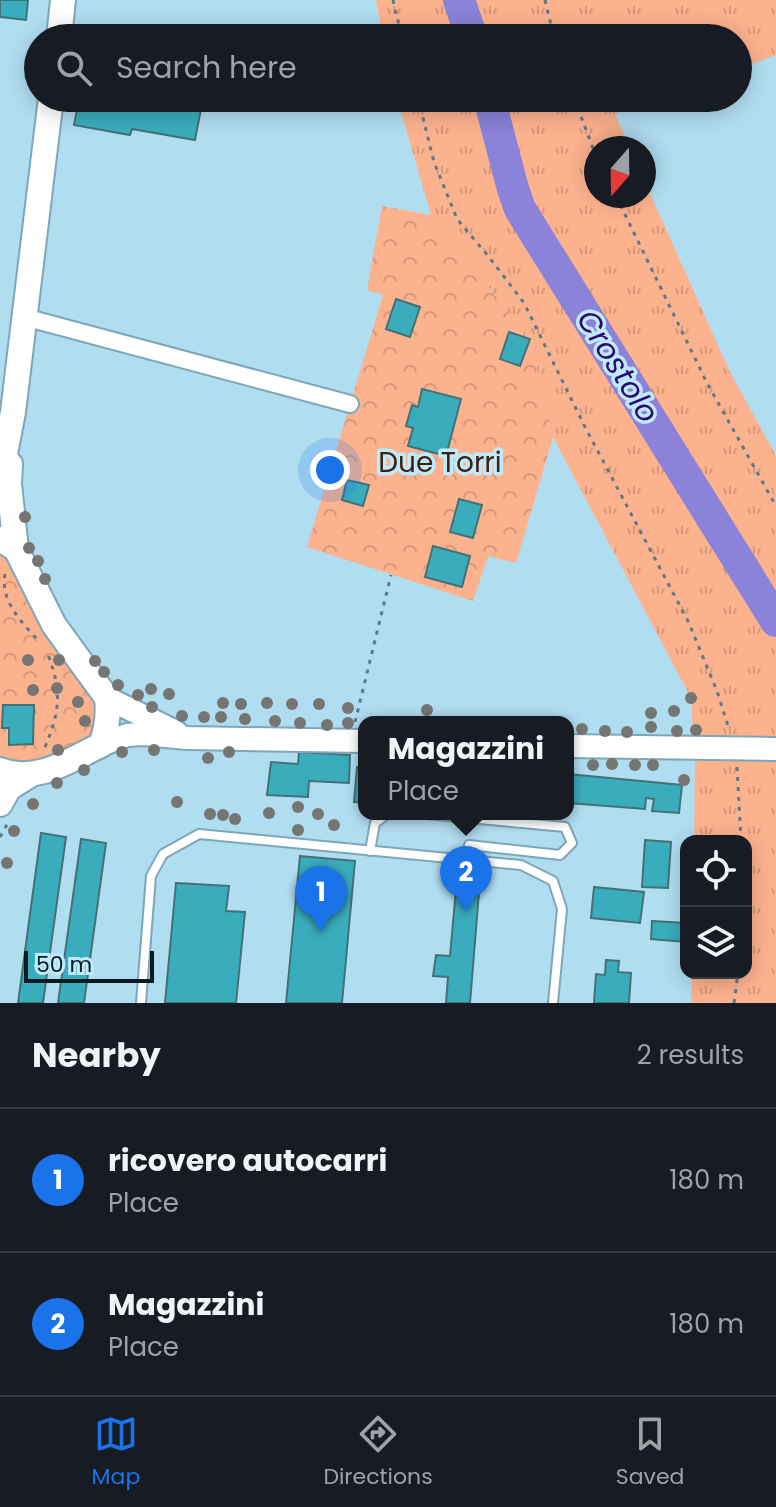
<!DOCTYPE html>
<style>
:root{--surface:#171b24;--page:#242831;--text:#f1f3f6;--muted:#9ea1a6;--line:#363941;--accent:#1a73e8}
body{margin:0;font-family:Poppins,sans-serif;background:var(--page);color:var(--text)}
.controls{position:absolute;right:24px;bottom:24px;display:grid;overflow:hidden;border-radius:16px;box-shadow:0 4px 20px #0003}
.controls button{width:72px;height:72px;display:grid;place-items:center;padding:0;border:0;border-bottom:2px solid var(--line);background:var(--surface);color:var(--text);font:40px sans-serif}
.compass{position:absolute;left:584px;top:136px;width:72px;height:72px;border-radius:50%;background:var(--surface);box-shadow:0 4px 20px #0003;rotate:200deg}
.scale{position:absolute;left:24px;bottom:20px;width:130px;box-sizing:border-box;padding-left:8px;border:4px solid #0a1b22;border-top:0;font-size:22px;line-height:28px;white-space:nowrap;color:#0a1b22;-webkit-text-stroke:6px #beeafe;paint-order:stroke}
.you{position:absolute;left:330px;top:470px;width:28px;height:28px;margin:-20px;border:6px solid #fff;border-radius:50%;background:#1a73e8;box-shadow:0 0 0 12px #1a73e833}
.badge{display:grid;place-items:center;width:52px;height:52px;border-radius:50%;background:var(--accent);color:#fff;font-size:26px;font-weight:700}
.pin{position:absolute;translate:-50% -66px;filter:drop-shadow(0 2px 4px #0008)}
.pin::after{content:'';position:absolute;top:42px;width:28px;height:24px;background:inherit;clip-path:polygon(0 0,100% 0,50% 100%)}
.popup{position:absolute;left:358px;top:716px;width:216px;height:104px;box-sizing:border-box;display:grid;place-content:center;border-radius:16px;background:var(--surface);filter:drop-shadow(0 2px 6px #0005);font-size:26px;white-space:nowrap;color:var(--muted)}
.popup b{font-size:30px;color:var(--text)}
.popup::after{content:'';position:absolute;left:50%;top:100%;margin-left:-16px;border:16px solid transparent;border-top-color:var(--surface)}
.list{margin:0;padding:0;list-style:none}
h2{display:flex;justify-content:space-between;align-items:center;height:104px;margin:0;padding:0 32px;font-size:34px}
h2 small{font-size:26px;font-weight:400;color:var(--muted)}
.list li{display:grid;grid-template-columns:52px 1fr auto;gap:24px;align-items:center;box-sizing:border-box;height:144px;padding:0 32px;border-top:2px solid var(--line)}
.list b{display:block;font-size:30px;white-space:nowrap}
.list p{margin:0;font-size:26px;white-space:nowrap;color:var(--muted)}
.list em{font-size:26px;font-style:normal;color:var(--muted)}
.icon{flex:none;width:44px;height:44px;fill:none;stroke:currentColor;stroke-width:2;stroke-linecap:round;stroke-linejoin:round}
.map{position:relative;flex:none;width:776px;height:1003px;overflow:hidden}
.search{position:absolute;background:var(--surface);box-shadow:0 4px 20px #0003;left:24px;right:24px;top:24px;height:88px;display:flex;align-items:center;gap:20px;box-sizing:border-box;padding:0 28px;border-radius:44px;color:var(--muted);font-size:30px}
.sheet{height:392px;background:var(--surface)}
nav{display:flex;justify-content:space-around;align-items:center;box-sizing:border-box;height:112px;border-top:2px solid var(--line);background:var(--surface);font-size:22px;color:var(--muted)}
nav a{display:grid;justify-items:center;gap:4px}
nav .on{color:var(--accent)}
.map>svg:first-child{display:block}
</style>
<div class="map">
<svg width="776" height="1003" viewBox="0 0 776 1003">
<defs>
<pattern id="grass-tufts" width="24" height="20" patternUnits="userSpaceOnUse" patternTransform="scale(2)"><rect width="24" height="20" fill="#fdb28e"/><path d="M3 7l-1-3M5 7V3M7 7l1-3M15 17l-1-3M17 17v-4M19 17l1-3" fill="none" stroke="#d8987a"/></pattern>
<pattern id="forest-crowns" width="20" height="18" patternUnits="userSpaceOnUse" patternTransform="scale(2)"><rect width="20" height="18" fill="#fdb28e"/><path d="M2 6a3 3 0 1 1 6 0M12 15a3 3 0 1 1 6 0" fill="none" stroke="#d8987a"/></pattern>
</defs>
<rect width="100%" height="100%" fill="#b1ddf1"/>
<g fill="url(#grass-tufts)">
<polygon points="376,0 776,0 776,55 738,69 738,38 383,38"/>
<polygon points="397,98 659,98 615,114 630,148 596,148 596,196 644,196 644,180 730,372 776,456 776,1003 691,1003 692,973 746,973 746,841 694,841 695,761 691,698 553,437 530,339 431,215"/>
</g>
<g fill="url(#forest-crowns)">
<polygon points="382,206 431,215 530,339 553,437 516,563 488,556 473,601 307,547 383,295 367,290"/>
<polygon points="0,539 107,698 101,745 0,770"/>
</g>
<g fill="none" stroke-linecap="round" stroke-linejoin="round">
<g stroke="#8b82d9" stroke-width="32">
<polyline points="459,0 472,38"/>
<polyline points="489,98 513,189 520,209 776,621"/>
</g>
</g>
<g fill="#3aadbc" stroke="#427278" stroke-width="2">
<polygon points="0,0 28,0 26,20 0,17"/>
<polygon points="102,98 135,103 136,98 170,98 202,104 195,140 132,129 130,135 74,125 79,100 101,104"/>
<polygon points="396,299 420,307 410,337 386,329"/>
<polygon points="509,332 530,339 520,366 500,359"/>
<polygon points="422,389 461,399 446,456 408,446 413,428 406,426 412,405 418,407"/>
<polygon points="347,480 369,485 363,506 342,500"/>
<polygon points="459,499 482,505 473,538 450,532"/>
<polygon points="433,546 470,556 462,587 425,577"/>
<polygon points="3,705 34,705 33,744 9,745 9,728 2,728"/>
<polygon points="299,752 350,755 349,783 309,781 308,797 267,795 271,762 298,764"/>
<polygon points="357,767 364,767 364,803 354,802"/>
<polygon points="568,774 682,785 679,813 652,811 654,799 646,798 645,809 568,803"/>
<polygon points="41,833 66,837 43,1003 18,1003"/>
<polygon points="81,839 106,843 84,1003 58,1003"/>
<polygon points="645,840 671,842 668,888 642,887"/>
<polygon points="300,856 355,861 342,1003 286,1003"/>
<polygon points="458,867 481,868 470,1003 446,1003 448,977 433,976 436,955 450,956"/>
<polygon points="176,883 229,886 226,911 245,912 236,1003 165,1003"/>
<polygon points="594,887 644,892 640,923 591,918"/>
<polygon points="652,921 686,923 686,942 651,939"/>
<polygon points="606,960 619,961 618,972 631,973 629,1003 594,1003 596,974 605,975"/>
</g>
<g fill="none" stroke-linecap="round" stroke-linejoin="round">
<defs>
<g id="service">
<polyline points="426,814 565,827 572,843 560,855 469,845 467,860"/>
<polyline points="370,851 375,823 387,814"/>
<polyline points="141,1003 151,876 163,854 199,834 521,865 553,881 562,909 553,1003"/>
</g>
<polyline id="minor" points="24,317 350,404"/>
<g id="tertiary">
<polyline points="107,698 176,732"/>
<polyline points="101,745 127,735 143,734 188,738 364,741"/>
<polyline points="568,746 776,749"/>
</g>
<g id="secondary">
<polyline points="59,38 63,0"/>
<polyline points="10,464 9,484 16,549"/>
<polyline points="0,480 13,412 51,98"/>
<path d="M 0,539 L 16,549 L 54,625 L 107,698 C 109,715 107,729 101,745 C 69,760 37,784 0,770"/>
<polyline points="0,804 9,788 30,775"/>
</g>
</defs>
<use href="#service" stroke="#7ca7b9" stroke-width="12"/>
<use href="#minor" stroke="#7ca7b9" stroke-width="20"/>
<use href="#tertiary" stroke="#7ca7b9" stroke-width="26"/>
<use href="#secondary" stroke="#7ca7b9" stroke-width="28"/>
<g stroke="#5c7a87" stroke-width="3" stroke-dasharray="4 6" stroke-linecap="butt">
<polyline points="393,0 402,38"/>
<polyline points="545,0 554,38"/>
<polyline points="418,98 434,162 457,219 489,257 524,303 585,427 688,621 717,691 729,729"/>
<polyline points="574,98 596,156"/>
<polyline points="616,196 707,383 776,506"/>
<path d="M 5,574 C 0,600 21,622 37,639"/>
<polyline points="355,722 391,575"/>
<path d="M 45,747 C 60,712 62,691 48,655"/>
<polyline points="737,767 741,841"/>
<polyline points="0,837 8,823"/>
<polyline points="734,1003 738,973"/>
</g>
<use href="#service" stroke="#fff" stroke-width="8"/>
<use href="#minor" stroke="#fff" stroke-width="16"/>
<use href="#tertiary" stroke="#fff" stroke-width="22"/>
<use href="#secondary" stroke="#fff" stroke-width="24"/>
</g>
<g fill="#757573">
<circle cx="25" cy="517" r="6"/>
<circle cx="29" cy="548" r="6"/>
<circle cx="38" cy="561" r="6"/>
<circle cx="45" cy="579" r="6"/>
<circle cx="28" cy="660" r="6"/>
<circle cx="59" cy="660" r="6"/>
<circle cx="95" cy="661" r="6"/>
<circle cx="104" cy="672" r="6"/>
<circle cx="118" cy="685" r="6"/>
<circle cx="57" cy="688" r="6"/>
<circle cx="151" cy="689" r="6"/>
<circle cx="33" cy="690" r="6"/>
<circle cx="169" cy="694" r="6"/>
<circle cx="138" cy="695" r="6"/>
<circle cx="691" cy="698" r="6"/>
<circle cx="78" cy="702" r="6"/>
<circle cx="223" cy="703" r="6"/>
<circle cx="267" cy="703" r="6"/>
<circle cx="241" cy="704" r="6"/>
<circle cx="292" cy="704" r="6"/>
<circle cx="319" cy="704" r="6"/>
<circle cx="152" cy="707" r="6"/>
<circle cx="348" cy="708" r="6"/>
<circle cx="427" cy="710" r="6"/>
<circle cx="674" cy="711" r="6"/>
<circle cx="651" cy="713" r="6"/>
<circle cx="182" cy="716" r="6"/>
<circle cx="204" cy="717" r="6"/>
<circle cx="221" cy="717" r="6"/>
<circle cx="245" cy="719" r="6"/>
<circle cx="85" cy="721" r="6"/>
<circle cx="275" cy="721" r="6"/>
<circle cx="300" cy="723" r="6"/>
<circle cx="348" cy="723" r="6"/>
<circle cx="327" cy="725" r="6"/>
<circle cx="651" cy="727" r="6"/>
<circle cx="582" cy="729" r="6"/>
<circle cx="696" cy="730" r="6"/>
<circle cx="605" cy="731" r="6"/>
<circle cx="677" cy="731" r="6"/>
<circle cx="627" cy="732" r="6"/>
<circle cx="58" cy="750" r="6"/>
<circle cx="154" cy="750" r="6"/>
<circle cx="122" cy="752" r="6"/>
<circle cx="229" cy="752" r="6"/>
<circle cx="208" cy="758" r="6"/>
<circle cx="612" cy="764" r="6"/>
<circle cx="593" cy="765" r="6"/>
<circle cx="635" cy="765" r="6"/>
<circle cx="653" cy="765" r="6"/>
<circle cx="84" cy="770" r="6"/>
<circle cx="684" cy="780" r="6"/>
<circle cx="57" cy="783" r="6"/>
<circle cx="177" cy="802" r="6"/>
<circle cx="33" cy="804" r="6"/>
<circle cx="298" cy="807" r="6"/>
<circle cx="269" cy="813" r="6"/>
<circle cx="210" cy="814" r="6"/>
<circle cx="318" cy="814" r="6"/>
<circle cx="223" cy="815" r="6"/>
<circle cx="235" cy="819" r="6"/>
<circle cx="334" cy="825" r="6"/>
<circle cx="298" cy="830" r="6"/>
<circle cx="14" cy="831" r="6"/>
<circle cx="7" cy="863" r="6"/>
</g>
<g text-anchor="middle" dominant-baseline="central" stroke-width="7" stroke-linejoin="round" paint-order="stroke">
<g font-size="28" fill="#44200c" stroke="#beeafe">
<text x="440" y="462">Due Torri</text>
</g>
<g font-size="30" font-style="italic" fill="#2d0773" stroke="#beeafe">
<text transform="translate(618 366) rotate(58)">Crostolo</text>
</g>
</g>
</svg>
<div class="controls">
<button><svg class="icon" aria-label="locate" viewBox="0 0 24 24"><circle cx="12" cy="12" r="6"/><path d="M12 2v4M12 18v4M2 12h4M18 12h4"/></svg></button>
<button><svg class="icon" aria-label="layers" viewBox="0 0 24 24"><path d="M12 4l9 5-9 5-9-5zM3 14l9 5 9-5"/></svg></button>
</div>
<svg class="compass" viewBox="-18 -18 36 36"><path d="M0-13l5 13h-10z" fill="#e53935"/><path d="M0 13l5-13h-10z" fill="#9ea1a6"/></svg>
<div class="scale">50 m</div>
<div class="you"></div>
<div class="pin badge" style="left:321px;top:932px">1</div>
<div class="pin badge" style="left:466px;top:912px">2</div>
<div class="popup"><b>Magazzini</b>Place</div>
<div class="search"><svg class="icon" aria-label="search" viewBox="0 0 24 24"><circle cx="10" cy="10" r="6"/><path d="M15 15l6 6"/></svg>Search here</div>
</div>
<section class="sheet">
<h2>Nearby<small>2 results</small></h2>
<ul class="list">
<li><span class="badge">1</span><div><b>ricovero autocarri</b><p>Place</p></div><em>180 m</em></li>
<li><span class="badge">2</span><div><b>Magazzini</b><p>Place</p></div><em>180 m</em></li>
</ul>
</section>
<nav>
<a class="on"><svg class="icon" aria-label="map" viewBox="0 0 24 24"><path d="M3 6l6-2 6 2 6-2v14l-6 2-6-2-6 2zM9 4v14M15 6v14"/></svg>Map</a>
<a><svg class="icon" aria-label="directions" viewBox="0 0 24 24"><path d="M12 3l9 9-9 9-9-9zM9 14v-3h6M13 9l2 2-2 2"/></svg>Directions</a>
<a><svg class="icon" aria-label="saved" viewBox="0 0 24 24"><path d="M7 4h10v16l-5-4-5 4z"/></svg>Saved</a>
</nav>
